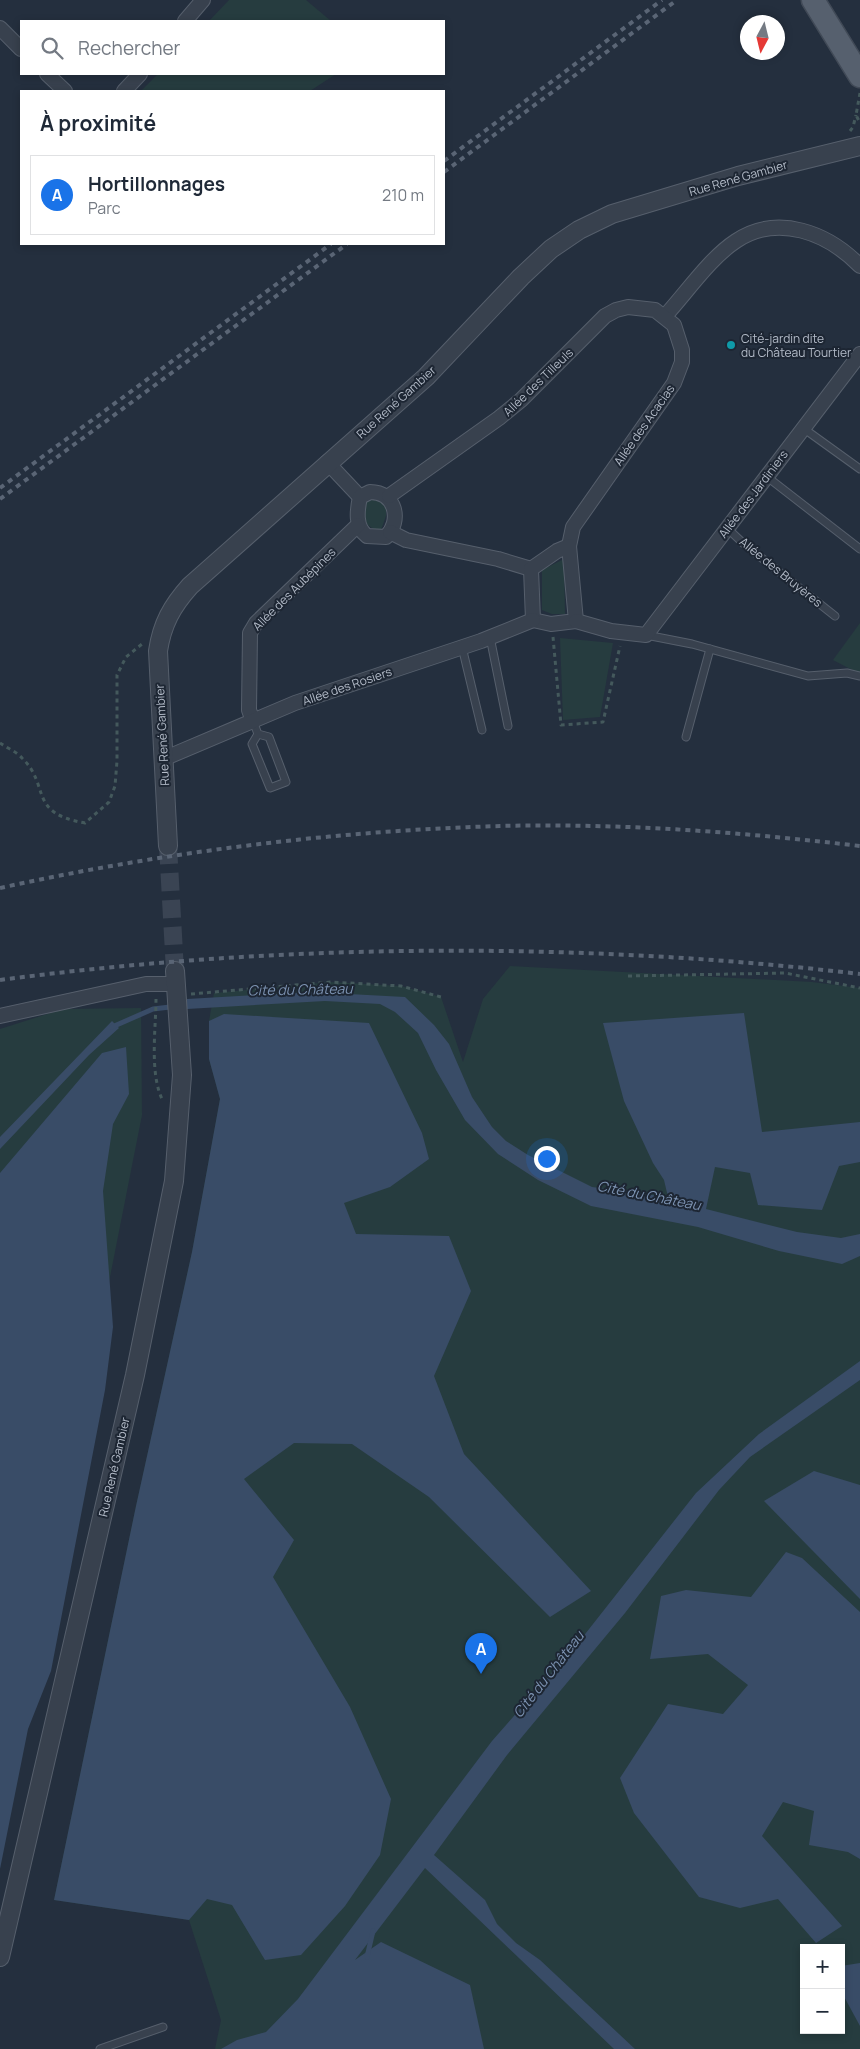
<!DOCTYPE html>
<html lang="fr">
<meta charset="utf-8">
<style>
:root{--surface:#fff;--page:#f6f6f7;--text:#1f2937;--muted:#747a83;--line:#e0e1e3;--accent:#1a73e8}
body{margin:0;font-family:Manrope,sans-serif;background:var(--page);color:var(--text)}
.controls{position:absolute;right:15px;bottom:15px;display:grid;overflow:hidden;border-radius:0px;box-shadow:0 2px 8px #0003}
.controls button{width:45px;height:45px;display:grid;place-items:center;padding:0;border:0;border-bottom:1px solid var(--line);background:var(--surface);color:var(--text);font:25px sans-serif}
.compass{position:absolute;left:740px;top:15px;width:45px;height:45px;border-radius:50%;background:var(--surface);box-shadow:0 2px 8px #0003;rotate:187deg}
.you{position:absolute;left:546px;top:1158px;width:18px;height:18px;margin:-12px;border:4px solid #fff;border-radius:50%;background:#1a73e8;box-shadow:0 0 0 8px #1a73e833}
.badge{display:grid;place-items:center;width:32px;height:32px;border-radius:50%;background:var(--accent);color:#fff;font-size:16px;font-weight:700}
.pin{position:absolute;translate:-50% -41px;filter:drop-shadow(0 1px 2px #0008)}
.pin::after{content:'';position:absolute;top:26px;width:18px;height:15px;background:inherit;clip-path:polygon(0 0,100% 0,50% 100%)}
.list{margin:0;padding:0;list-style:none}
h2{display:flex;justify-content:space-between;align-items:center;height:65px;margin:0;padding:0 20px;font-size:21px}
h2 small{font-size:16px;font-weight:400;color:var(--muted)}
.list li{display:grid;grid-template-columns:32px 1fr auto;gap:15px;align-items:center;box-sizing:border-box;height:80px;margin:0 10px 10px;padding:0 10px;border:1px solid var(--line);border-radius:0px}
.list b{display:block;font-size:19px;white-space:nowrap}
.list p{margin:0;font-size:16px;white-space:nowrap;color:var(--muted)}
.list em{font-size:16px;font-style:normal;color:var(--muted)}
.icon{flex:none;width:28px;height:28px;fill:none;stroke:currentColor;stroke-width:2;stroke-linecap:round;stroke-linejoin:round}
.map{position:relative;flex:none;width:860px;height:2049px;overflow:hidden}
.search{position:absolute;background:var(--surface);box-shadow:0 2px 8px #0003;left:20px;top:20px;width:425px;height:55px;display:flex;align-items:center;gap:12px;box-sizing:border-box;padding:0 18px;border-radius:0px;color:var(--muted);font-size:19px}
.panel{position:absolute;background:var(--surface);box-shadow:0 2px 8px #0003;left:20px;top:90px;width:425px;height:155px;border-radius:0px}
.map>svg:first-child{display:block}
</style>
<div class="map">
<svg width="860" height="2049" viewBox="0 0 860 2049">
<rect width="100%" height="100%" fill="#242f3e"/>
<g fill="#263c3f" fill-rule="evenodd">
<polygon points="229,0 306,0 331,21 209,21"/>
<polygon points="158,74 336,74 310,91 141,91"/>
<path d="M 373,497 L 386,502 L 386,516 L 381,530 C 364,530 359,513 366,499 Z"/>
<polygon points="564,559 565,614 552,614 542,610 542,570"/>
<polygon points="860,623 860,674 833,660"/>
<polygon points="560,638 613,643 600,717 563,720"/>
<path d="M 510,966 L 812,982 L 860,988 L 860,2049 L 215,2049 L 221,2020 L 189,1920 L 54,1900 L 136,1506 L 192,1252 L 220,1099 L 209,1059 L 209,1021 L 214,993 L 331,982 L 401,986 L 441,997 L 463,1062 L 483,999 ZM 804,1948 L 841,1948 L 841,2030 L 804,2030 Z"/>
<polygon points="141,1008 142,1115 0,1834 0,1029 63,1009"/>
</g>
<g fill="#394c67">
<polygon points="311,992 405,997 434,1025 449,1044 472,1097 492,1127 506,1141 528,1155 592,1187 668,1197 664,1180 653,1163 624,1101 603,1023 744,1013 762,1132 860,1122 860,1162 839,1166 822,1210 758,1205 750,1173 715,1167 706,1209 797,1232 841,1238 860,1234 860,1256 842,1264 779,1251 698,1227 591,1206 538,1180 498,1154 465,1120 436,1070 418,1033 395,1012 380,1004 325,1001 187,1009 187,999"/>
<polygon points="224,1014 369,1023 422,1133 429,1159 390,1187 344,1203 356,1234 449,1236 471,1291 434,1376 464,1454 591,1591 550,1617 429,1497 352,1444 294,1443 244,1479 294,1540 273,1577 350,1707 391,1799 380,1855 345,1906 301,1955 265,1960 232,1905 207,1899 189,1920 54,1900 136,1506 192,1252 220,1099 209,1059 209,1021"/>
<polygon points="112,1021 119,1028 89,1055 0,1149 0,1137"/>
<polygon points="126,1047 129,1094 113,1124 103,1191 113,1327 105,1390 51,1671 28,1729 0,1869 0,1173 102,1053"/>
<polygon points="860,1361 860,1380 750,1457 719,1490 625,1613 507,1755 434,1855 485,1900 497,1924 516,1943 540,1960 635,2049 614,2049 425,1868 355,1960 381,1942 470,1985 484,2049 221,2049 237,2040 266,2032 298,1999 492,1741 582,1638 696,1493 759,1434"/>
<polygon points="814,1471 860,1485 860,1599 764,1501"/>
<polygon points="786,1552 802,1558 860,1612 860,1859 848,1852 809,1845 814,1811 783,1802 762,1836 842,1926 816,1943 778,1899 740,1908 699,1897 634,1813 620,1778 668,1704 723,1714 748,1685 708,1654 650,1659 661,1596 686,1590 751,1597"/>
<polygon points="860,1963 860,2026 841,1991 841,1966"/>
</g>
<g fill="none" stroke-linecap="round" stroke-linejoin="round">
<g stroke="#394c67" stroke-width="5">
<polyline points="112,1027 153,1009 170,1007"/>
<polyline points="367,1957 373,1931"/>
</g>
<polyline stroke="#3a4453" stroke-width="18" stroke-dasharray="18 9" stroke-linecap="butt" points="168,846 175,971"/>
<defs>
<g id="service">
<polyline points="803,428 860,469"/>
<polyline points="766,476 860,549"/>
<polyline points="727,528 744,544 835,616"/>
<polyline points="646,635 692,644 808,676 847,673 860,676"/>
<polyline points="490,637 508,726"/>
<polyline points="462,647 482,730"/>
<polyline points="253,721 258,734 252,744 270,788 286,782 269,737 258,734"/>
<polyline points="686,737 710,649"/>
<polyline points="100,2049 163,2027"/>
</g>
<g id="minor">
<polyline points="185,21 203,0"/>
<polyline points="0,28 21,49"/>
<polyline points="47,74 65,91"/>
<polyline points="124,91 140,74"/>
<path d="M 665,316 C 687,292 710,258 736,241 C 778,213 828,233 860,266"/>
<polyline points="327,462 360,497"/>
<path d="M 370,492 C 396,492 402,521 386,537 L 367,536 C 355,527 357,511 360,497 Z"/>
<polyline points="389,496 499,418 521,400 605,316 616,310 628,307 655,310 674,325 682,350 682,362 674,383 573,527 569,546"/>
<polyline points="390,532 406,540 498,559 531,569"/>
<polygon points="569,546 576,621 551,624 533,620 531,569 557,551"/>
<polyline points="576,621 611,631 646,635 860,354"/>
<polyline points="253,721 249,710 250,633 256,623 358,525"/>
<polyline points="163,759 295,703 481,641 533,620"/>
<polyline points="0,1016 146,984 176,984"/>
</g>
<g id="tertiary">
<path d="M 168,846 L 158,651 C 162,624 172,606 190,586 L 426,377 L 521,277 L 551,249 L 579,230 L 612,214 L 738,176 L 860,146"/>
<polyline points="0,1957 135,1375 174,1181 182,1075 175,971"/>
</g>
<polyline id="primary" points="813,0 860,76"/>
</defs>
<use href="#service" stroke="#565f6c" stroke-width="9"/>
<use href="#minor" stroke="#565f6c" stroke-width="16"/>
<use href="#tertiary" stroke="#565f6c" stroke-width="20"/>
<use href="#primary" stroke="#414a57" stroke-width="25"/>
<g stroke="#44595c" stroke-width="3" stroke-dasharray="4 4" stroke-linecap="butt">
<polyline points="860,93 856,115 860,123"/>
<polyline points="850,131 853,127 856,115"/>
<polyline points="553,637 561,725 603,722 620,646"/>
<path d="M 0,743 C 7,748 17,752 22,758 C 51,786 27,813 85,823 L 109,802 L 115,786 L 117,761 L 117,675 L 126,657 L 142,644"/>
<polyline points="628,976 785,973 860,988"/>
<polyline points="191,994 331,982 401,986 441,997"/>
<path d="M 156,999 C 156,1028 149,1074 163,1101"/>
</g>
<use href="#service" stroke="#38414e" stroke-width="7"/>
<use href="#minor" stroke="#38414e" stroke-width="14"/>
<use href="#tertiary" stroke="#38414e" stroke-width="18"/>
<use href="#primary" stroke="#56606e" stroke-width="22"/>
<g stroke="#5a6575" stroke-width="4" stroke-dasharray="5 5" stroke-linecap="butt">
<polyline points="444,161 662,0"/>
<polyline points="444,172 677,0"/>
<polyline points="0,488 331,244"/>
<polyline points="0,499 347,244"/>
<path d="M 0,888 C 164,852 332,831 500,826 C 620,823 741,832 860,846"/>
<path d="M 0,980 C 281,943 578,941 860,974"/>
</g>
</g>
<circle fill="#0f9aa8" stroke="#1d2633" stroke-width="2" cx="731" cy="345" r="5"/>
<g text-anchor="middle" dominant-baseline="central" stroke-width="4" stroke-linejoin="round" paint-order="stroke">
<g font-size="12" fill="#b4bcc9" stroke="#1d2633">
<text transform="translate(738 178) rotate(-16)">Rue René Gambier</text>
<text transform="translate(538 382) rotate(-44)">Allée des Tilleuls</text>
<text transform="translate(396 402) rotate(-42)">Rue René Gambier</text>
<text transform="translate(644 425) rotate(-55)">Allée des Acacias</text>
<text transform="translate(753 494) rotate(-53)">Allée des Jardiniers</text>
<text transform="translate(781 572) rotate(39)">Allée des Bruyères</text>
<text transform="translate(294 589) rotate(-45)">Allée des Aubépines</text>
<text transform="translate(347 686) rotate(-19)">Allée des Rosiers</text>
<text transform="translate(162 735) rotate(-93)">Rue René Gambier</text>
<text transform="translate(114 1467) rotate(-77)">Rue René Gambier</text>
</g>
<g font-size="12" fill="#b4bcc9" stroke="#1d2633" text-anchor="start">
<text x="741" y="338">Cité-jardin dite<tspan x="741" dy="14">du Château Tourtier</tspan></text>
</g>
<g font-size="14" font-style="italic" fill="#7c92b1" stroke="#1d2633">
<text transform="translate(300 989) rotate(-1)">Cité du Château</text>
<text transform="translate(649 1195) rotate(11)">Cité du Château</text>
<text transform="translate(548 1674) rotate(-52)">Cité du Château</text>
</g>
</g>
</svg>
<div class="controls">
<button>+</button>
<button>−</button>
</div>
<svg class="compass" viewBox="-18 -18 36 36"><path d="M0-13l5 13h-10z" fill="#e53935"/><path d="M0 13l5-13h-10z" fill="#747a83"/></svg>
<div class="you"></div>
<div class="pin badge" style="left:481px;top:1674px">A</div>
<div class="search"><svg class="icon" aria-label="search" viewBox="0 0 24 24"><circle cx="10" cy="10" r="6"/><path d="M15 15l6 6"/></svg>Rechercher</div>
<section class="panel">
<h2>À proximité<small></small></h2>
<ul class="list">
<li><span class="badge">A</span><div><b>Hortillonnages</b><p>Parc</p></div><em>210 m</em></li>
</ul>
</section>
</div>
